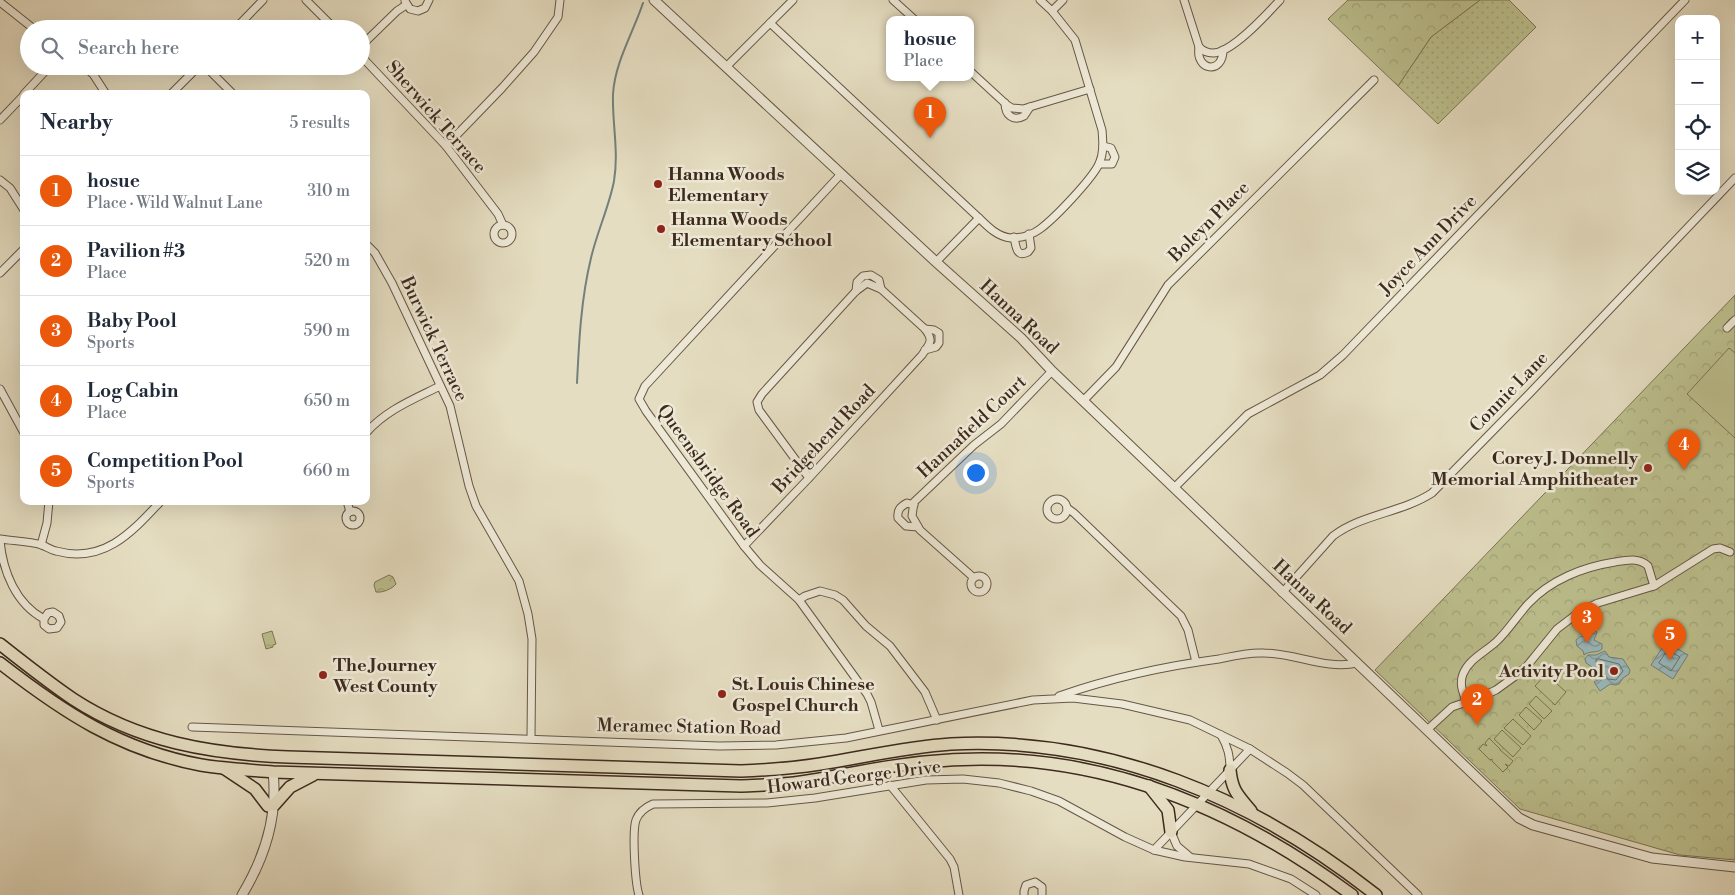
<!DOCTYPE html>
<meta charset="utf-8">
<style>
:root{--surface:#fff;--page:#f2f2f3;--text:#1f2937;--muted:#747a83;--line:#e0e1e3;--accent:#ea580c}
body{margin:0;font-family:"Libre Bodoni",serif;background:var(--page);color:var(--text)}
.controls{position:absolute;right:15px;top:15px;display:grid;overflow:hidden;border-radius:10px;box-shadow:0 5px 20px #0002}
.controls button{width:45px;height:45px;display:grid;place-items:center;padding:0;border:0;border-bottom:1px solid var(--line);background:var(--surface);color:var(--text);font:25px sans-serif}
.you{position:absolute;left:975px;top:472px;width:18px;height:18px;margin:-12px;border:4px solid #fff;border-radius:50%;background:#1a73e8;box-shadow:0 0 0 8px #1a73e833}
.badge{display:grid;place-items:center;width:32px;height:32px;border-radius:50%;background:var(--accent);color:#fff;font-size:16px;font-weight:700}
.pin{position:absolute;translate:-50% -41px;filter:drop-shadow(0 1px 2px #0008)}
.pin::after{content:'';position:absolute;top:26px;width:18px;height:15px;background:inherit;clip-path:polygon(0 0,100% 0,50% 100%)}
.popup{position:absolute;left:886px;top:16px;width:88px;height:65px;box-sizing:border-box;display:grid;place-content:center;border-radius:10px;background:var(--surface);filter:drop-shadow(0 1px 4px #0005);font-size:16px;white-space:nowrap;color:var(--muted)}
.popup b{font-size:19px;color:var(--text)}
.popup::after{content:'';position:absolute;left:50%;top:100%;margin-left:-10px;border:10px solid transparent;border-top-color:var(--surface)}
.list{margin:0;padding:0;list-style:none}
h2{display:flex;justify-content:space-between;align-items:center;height:65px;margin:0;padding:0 20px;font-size:21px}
h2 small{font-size:16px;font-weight:400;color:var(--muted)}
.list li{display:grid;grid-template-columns:32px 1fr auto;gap:15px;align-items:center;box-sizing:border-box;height:70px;padding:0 20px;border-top:1px solid var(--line)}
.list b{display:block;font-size:19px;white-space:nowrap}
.list p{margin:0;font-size:16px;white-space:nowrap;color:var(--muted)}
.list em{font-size:16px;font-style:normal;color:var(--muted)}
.icon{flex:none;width:28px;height:28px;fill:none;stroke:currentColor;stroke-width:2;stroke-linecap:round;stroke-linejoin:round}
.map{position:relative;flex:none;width:1735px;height:895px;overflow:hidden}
.search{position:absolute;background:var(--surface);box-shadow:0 5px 20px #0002;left:20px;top:20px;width:350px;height:55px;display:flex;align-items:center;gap:12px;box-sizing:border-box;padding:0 18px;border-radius:28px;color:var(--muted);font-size:19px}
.panel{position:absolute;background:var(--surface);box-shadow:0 5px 20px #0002;left:20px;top:90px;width:350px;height:415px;border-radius:10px}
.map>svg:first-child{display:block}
</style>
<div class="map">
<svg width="1735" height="895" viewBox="0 0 1735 895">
<defs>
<pattern id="grass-dots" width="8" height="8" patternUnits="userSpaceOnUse" patternTransform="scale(1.25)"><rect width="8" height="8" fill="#bcbf8d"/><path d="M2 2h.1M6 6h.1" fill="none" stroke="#a2a479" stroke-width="1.8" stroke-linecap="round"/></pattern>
<pattern id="forest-crowns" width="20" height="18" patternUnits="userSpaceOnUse" patternTransform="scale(1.25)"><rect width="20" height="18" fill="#bcbf8d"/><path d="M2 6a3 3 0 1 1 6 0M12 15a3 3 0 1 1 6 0" fill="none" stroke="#a2a479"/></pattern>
<pattern id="water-waves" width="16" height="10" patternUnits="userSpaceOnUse" patternTransform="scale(1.25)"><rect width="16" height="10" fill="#9ababd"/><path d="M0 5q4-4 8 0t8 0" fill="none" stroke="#7f9799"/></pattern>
</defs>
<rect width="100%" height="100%" fill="#e5ddc1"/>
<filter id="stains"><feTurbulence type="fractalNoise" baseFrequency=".004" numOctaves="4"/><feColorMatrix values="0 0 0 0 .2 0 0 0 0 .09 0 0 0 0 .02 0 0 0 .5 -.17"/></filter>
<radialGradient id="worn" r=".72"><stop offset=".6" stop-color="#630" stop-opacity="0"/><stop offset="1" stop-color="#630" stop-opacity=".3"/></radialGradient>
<polygon fill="url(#grass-dots)" stroke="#7c7455" points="1480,0 1509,0 1536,27 1438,124 1398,86 1431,37"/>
<g fill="url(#forest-crowns)" stroke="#7c7455">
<polygon points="1348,0 1480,0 1431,37 1398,86 1328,19"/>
<polygon points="1735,295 1735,860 1680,855 1520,809 1375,670"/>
<path d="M 389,575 L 393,577 L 396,584 C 392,589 382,593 376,592 L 374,585 L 375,582 Z"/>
<polygon points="272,631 276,644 273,645 273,647 266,649 262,634"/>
</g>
<g fill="#bcbf8d" stroke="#7c7455">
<polygon points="1729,348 1735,353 1735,438 1687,394"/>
<polygon points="1546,674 1566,692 1555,705 1535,686"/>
<polygon points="1536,696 1552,711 1544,719 1529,704"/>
<polygon points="1526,707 1542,721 1534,730 1519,715"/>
<polygon points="1513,719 1531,736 1523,745 1504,728"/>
<polygon points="1502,730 1521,748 1513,757 1494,739"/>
<polygon points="1489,738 1500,749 1500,750 1513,761 1509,766 1505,764 1508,767 1503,772 1492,761 1492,759 1490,760 1479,749 1483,744 1487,746 1485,743"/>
</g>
<g fill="url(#water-waves)" stroke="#74807d">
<path d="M 1592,630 L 1597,632 L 1594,640 L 1602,644 L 1602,649 C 1596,654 1590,650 1584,655 L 1583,651 L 1577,646 L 1576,640 L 1581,636 L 1589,638 Z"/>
<polygon points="1666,642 1688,655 1673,679 1651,665"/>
<polygon points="1605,651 1609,657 1623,659 1630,670 1629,674 1623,678 1619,684 1615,685 1610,684 1600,691 1594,682 1602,678 1595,669 1586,663 1585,659 1588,655 1596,655"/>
</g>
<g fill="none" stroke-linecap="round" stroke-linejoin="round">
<g stroke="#6b726d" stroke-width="1">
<polygon points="1668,650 1680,657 1671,671 1659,663"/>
<polygon points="1599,659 1619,664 1623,671 1616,680 1608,679 1596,662 1596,660"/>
</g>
<path stroke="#74807d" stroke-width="2" d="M 577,383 C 579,341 581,299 591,258 C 597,232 609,207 614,181 C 619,151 612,123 613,94 C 615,62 633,33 643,3"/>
<defs>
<g id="minor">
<polyline points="306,0 335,29"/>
<polyline points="893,0 914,19"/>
<polyline points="1040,0 1052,11"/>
<path d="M 1184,0 L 1199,47 C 1203,51 1207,53 1213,53 C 1232,53 1267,14 1280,0"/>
<polyline points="405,1 410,9 418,11 425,8 429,0"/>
<polyline points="0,2 34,29"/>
<polyline points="770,23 979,218"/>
<polyline points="235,29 263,0"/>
<polyline points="361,46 397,11 406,5"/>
<path d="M 1199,47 C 1195,71 1223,75 1223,50"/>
<polyline points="361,56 446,146 498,214 503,225"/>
<polyline points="83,66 93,74 106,94"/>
<polyline points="205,66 233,94"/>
<polyline points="726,67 793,0"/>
<polyline points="970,71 1007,105 1012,108 1023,109 1090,89"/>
<polyline points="24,94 50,66"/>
<polyline points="171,94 199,66"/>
<path d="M 1005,103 C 1005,115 1013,122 1024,116 L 1030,107"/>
<polyline points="0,120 24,95"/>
<polyline points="446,146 502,88 534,52 558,17 560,0"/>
<polyline points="1099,164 1112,164 1115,157 1111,148 1103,146"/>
<polyline points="841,174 645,386 639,399 646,411 744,546 760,565 799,600 867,694 871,702 879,730"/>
<polyline points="0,180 10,188 24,210"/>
<circle cx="503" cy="234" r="9"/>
<path d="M 1014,237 C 1016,246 1016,258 1028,252 L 1031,248 L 1029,234"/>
<polyline points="366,244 375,253 392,283 450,406 469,486 476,506 519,581 528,614 532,639 531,738"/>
<path d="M 936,262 L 979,218 C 988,227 998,237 1011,238 C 1021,238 1032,235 1040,229 C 1055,218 1091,180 1099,164 C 1104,153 1103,142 1102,130 L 1075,40 L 1052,11 L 1063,0"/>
<polyline points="0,273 24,249"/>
<polyline points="856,291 857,282 863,276 871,275 879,280 881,289"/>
<polyline points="1727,328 1735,320"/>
<polyline points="925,329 934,330 939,333 939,343 936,347 925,350"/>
<polyline points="0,389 24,433"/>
<polyline points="1084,400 1116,367 1168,285 1374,80"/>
<path d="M 366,433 C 386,410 414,399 440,386"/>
<polyline points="1174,488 1248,414 1320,375 1343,355 1685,0"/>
<circle cx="1057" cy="509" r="10"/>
<polyline points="347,501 350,512"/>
<path d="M 914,505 L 907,503 C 900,507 897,510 898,518 L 906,526 L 918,527"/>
<polyline points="1067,508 1074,513 1181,616 1188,630 1196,662"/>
<circle cx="353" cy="518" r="7"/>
<path d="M 0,539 C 13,541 29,541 42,545 C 47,547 51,550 56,551 C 104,564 132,532 161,501"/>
<path d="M 0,541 C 3,572 16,604 44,619 L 44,625 L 49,629 L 57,628 L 61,622 L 59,616 L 53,612 L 48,613 L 44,619"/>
<polyline points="41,545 47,523 49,501"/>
<path d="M 744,546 L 809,478 L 922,355 C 930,343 934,341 925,329 L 881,289 L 867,283 L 856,291 L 762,394 L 757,402 L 759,410 L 809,478"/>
<circle cx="979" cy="584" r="8"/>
<polyline points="974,578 920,530 912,516 914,502 974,445 1001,424 1052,371"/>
<path d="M 1282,593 L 1333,536 C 1362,514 1401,513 1432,493 L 1529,394 L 1735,178"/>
<polyline points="799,600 805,596 820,591 835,595 843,600 866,626 890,646 925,692 937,720"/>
<path d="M 1059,696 C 1111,678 1165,666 1219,659 C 1233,656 1249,652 1264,653 C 1295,653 1326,670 1357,663"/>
<path d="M 1467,703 C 1463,693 1459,684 1463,674 C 1469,659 1485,652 1496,642 C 1508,631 1517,616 1528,604 C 1550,580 1583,567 1615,562 C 1626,560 1639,557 1648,566 L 1654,586"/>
<polyline points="192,727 719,746 776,745 846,738 1033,700 1073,698 1122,704 1190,720 1250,749 1287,773 1303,785 1418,895"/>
<polyline points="1427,730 1452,707 1481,697 1496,690 1514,677 1527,666 1557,629 1578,613 1598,603 1654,586 1713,549 1720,548 1730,552"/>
<path d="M 1221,735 C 1228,747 1230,756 1230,770"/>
<polyline points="890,785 950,859 954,867 959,895"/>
<polyline points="1171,832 1177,846 1190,857"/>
<polyline points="1154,850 1250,749"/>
<path d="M 639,895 C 635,883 632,831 636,820 C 639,812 646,807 653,804 L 767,803 L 815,798 L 926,780 L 963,779 L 999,783 L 1031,791 L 1059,801 L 1125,837 L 1154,850 L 1185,857 L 1249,864 L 1291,879 L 1316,895"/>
<polyline points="1024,895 1024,891 1026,885 1035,882 1042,887 1042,895"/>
</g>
<g id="tertiary">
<polyline points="654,0 936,262 1021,338 1052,371 1519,818 1533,825 1652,858 1735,867"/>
<path d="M 242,895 C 265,857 278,816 273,772"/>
</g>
<g id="trunk">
<path d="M 0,644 C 24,663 48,682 73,699 C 139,742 211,754 288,757 L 741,771 C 768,770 794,768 820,764 C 864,757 907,747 951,744 C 1108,736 1255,799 1376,895"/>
<path d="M 0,663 C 63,712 120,750 201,765 C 225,769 249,770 273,772 L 741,786 C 759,785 777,785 794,783 C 838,777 881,766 925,762 C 1083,745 1227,802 1352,895"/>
<polyline points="225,769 255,789 268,806"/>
<path d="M 1230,770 C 1232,791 1238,795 1251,811"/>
<polyline points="1149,786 1168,810 1171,832"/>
<polyline points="274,805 290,787 313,775"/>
</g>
</defs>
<use href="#minor" stroke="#665746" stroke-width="9"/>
<use href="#tertiary" stroke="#665746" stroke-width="11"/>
<use href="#trunk" stroke="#3c2a1d" stroke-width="14"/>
<use href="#minor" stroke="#eee9d7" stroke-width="7"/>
<use href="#tertiary" stroke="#eee9d7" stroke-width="9"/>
<use href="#trunk" stroke="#e5ddc1" stroke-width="11"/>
</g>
<g fill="#8f2418" stroke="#eee9d7" stroke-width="2">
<circle cx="658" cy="184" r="5"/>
<circle cx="661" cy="229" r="5"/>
<circle cx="1648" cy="468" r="5"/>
<circle cx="1614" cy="671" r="5"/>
<circle cx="323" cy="675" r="5"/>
<circle cx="722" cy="694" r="5"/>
</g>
<g text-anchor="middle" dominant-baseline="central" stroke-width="5" stroke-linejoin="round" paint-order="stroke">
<g font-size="18" fill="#3c2a1d" stroke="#eee9d7">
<text transform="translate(436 117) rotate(49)">Sherwick Terrace</text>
<text transform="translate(1209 222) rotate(-45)">Boleyn Place</text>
<text transform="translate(1428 245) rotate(-46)">Joyce Ann Drive</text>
<text transform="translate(1019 317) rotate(43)">Hanna Road</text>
<text transform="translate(434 339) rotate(65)">Burwick Terrace</text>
<text transform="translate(1509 392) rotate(-46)">Connie Lane</text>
<text transform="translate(972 427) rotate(-43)">Hannafield Court</text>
<text transform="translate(824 439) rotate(-47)">Bridgebend Road</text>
<text transform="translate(708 471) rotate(54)">Queensbridge Road</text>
<text transform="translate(1312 597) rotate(43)">Hanna Road</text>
<text transform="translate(689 727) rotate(1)">Meramec Station Road</text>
<text transform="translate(854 777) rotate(-7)">Howard George Drive</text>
</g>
<g font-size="18" font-weight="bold" fill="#3c2a1d" stroke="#eee9d7" text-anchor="start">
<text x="668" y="174">Hanna Woods<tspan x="668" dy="21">Elementary</tspan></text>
<text x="671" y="219">Hanna Woods<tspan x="671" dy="21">Elementary School</tspan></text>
<text x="1638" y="458" text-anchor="end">Corey J. Donnelly<tspan x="1638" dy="21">Memorial Amphitheater</tspan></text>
<text x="333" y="665">The Journey<tspan x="333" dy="21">West County</tspan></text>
<text x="1604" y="671" text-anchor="end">Activity Pool</text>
<text x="732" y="684">St. Louis Chinese<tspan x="732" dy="21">Gospel Church</tspan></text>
</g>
</g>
<rect width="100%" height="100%" filter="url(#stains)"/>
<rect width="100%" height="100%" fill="url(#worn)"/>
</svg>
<div class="controls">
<button>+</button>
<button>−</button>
<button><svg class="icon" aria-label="locate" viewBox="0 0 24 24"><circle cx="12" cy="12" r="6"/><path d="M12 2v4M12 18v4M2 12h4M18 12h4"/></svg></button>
<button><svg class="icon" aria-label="layers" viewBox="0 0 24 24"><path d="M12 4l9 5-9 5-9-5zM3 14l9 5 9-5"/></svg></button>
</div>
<div class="you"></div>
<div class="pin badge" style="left:930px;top:138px">1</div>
<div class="popup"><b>hosue</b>Place</div>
<div class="pin badge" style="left:1477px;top:725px">2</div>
<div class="pin badge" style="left:1587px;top:643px">3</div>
<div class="pin badge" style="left:1684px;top:470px">4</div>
<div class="pin badge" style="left:1670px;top:660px">5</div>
<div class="search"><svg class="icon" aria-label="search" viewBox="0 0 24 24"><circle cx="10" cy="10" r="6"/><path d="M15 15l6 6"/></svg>Search here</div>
<section class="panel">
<h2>Nearby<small>5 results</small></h2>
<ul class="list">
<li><span class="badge">1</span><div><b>hosue</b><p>Place · Wild Walnut Lane</p></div><em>310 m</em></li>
<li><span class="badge">2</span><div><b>Pavilion #3</b><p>Place</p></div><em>520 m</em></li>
<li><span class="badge">3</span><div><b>Baby Pool</b><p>Sports</p></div><em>590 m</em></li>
<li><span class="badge">4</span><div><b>Log Cabin</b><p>Place</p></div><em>650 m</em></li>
<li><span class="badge">5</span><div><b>Competition Pool</b><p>Sports</p></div><em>660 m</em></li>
</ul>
</section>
</div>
